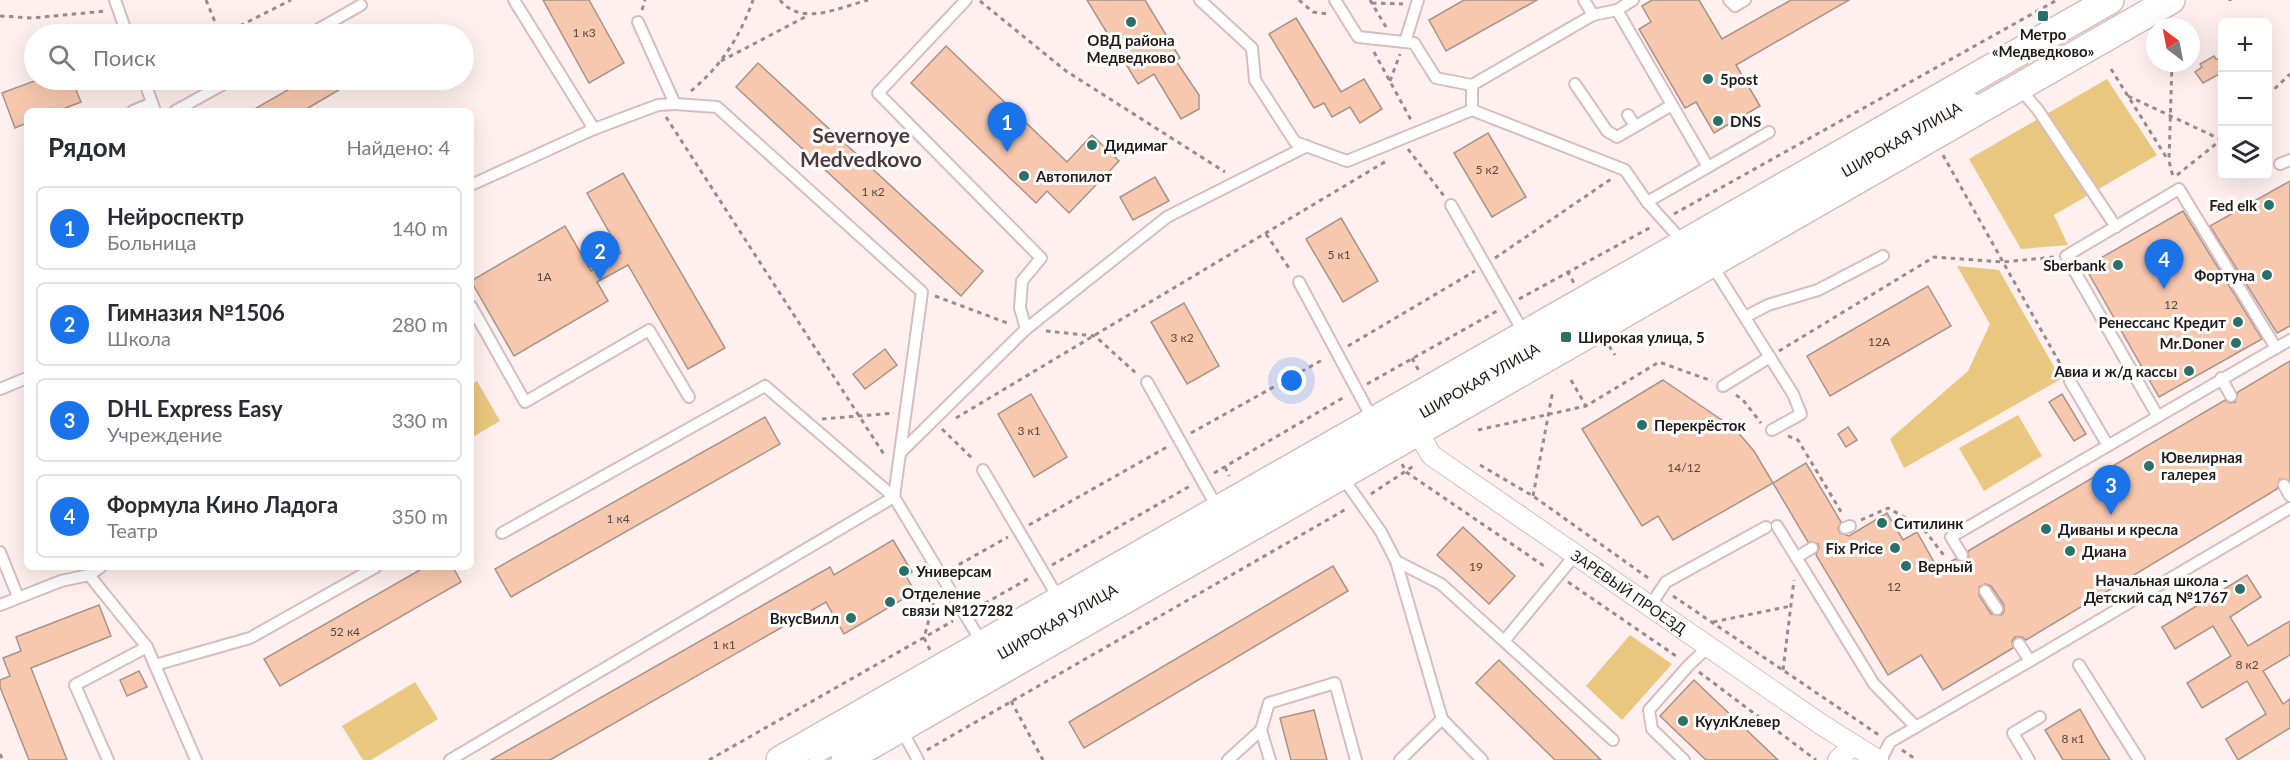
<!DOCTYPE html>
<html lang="ru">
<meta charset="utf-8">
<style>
:root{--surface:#fff;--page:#f7f7f7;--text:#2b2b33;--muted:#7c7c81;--line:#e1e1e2;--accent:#1a73e8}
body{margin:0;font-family:Lato,sans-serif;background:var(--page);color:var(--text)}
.controls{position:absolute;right:18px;top:18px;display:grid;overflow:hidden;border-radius:9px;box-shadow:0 6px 24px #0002}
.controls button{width:54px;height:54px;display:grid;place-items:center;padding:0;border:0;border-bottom:2px solid var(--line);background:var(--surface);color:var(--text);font:30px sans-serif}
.compass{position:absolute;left:2146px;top:18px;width:54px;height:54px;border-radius:50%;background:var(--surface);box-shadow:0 6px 24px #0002;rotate:328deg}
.you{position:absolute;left:1292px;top:381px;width:21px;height:21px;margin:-15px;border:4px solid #fff;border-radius:50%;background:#1a73e8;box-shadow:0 0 0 9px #1a73e833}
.badge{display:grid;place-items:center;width:39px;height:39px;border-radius:50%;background:var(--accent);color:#fff;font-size:20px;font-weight:700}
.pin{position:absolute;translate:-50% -50px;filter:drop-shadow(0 2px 3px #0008)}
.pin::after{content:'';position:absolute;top:32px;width:21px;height:18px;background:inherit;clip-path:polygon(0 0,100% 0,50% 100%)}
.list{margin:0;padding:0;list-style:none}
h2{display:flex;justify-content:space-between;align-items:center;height:78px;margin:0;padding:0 24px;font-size:26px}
h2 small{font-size:20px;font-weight:400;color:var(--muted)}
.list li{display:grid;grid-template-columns:39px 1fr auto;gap:18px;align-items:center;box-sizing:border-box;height:84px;margin:0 12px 12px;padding:0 12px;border:2px solid var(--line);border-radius:9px}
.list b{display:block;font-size:22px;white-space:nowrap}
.list p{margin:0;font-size:20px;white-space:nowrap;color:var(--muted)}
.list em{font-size:20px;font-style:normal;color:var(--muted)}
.icon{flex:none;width:33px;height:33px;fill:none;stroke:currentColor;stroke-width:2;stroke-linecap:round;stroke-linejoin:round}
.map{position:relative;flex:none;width:2290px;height:760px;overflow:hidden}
.search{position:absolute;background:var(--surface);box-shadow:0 6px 24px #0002;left:24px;top:24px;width:450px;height:66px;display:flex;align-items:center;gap:15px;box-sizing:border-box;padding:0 21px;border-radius:33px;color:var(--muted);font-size:22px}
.panel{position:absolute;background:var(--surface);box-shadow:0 6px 24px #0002;left:24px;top:108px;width:450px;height:462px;border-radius:9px}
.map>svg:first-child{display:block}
</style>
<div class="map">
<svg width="2290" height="760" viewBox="0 0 2290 760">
<rect width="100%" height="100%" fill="#ffefef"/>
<g fill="#eac77e">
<polygon points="2107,79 2157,155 2054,215 2068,245 2021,249 1969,159"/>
<polygon points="1957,266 1999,270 2061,379 1904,468 1890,439 1968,371 1990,324"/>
<polygon points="477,381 500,421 471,438 471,385"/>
<polygon points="2018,415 2042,456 1984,491 1959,448"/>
<polygon points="1630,635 1672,664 1622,720 1586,686"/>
<polygon points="415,682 438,719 371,760 363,760 342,726"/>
</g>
<g fill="#f8c8ae" stroke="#a89388" stroke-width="1.5" fill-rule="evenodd">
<polygon points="543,0 589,0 624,63 589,83"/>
<polygon points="1087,0 1145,0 1180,58 1176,61 1199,95 1199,109 1181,119 1154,74 1138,84"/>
<polygon points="1464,0 1537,0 1446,51 1429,20"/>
<polygon points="1652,0 1699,0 1722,39 1791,0 1849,0 1736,65 1760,106 1714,133 1696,102 1685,108 1639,29 1651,22 1642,6"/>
<polygon points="1296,18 1341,92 1364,79 1382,109 1360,123 1350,107 1332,117 1324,103 1314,108 1269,34"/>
<polygon points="946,46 1067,162 1092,135 1119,161 1069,213 1047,191 1036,203 911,83"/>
<polygon points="2214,56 2216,59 2223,59 2223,72 2203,83 2195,72 2202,67 2200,64"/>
<polygon points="758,63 983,271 961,296 736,87"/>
<polygon points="37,80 72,80 81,102 58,111 27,111 27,123 15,128 2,93"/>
<polygon points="305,80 356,80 303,111 251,111"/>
<polygon points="1488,133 1526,197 1492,217 1454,153"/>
<polygon points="623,173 725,348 688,369 628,265 597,282 608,301 514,356 471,281 565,226 591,271 621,253 587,193"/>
<polygon points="1155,177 1169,201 1133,220 1120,197"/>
<polygon points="2290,181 2290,326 2277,333 2210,226"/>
<polygon points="2183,211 2262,339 2159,397 2085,267"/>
<polygon points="1341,218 1378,281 1343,302 1306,239"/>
<polygon points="1928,286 1951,326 1830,396 1807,356"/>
<polygon points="1184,303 1219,366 1187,384 1151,322"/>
<polygon points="885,349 897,365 865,389 853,374"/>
<path d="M 2290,361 L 2290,481 L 2280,479 L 2277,489 L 2026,640 L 2022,637 L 2015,637 L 2012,641 L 2013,648 L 1943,690 L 1921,655 L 1888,675 L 1816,555 L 1819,548 L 1818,544 L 1808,542 L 1773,483 L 1806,463 L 1841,522 L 1838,528 L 1840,533 L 1849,536 L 1887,513 L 1903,540 L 1917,532 L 1938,569 L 1955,559 L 1965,562 L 1969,558 L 1968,551 L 2225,400 L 2230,403 L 2235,402 L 2238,392 ZM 1985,584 L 1991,586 L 2004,605 L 2004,612 L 2001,615 L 1991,614 L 1979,595 L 1979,587 Z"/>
<polygon points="1663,380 1735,429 1754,451 1773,483 1673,540 1658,516 1642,526 1582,429"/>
<polygon points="1031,394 1067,457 1034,477 998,414"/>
<polygon points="2062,394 2086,434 2074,441 2049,402"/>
<polygon points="765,417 780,444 511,597 495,569"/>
<polygon points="1848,427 1857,440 1846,447 1838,434"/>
<polygon points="1463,527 1515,576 1489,604 1437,555"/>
<polygon points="893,540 912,572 906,576 915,592 844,634 826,602 550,760 491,760 830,567 834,575"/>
<polygon points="1333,566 1348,591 1084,748 1069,722"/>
<polygon points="425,567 453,567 461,582 280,686 264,659"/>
<polygon points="2247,575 2261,597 2230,617 2248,646 2290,621 2290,655 2263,671 2283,704 2290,699 2290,728 2238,760 2226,739 2266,714 2247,681 2202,708 2187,683 2231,656 2213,626 2175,649 2162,627"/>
<polygon points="99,605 111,636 31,668 67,760 29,760 0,687 0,680 10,676 3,658 21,651 16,637"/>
<polygon points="1499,660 1601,760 1555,760 1476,683"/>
<polygon points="139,671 147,687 127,696 120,680"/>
<polygon points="1694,680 1778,760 1706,760 1660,716"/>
<polygon points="2080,709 2101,746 2110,760 2063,760 2045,730"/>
<polygon points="1314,710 1327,760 1291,760 1280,718"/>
</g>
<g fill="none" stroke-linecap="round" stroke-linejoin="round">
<defs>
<g id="lane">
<polyline points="115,0 127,34"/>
<polyline points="514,0 594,129"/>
<polyline points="1200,0 1252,48 1255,80 1295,142 1347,161 1472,110 1625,170 1647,202 1683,242"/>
<polyline points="1335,0 1358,37 1414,43 1436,78 1472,85 1472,110"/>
<polyline points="1584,0 1593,15 1617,10 1633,0"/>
<polyline points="1729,0 1735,6 1745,0"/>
<polyline points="1617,10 1708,167"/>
<polyline points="310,34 361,5"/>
<polyline points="1405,42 1418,0"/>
<polyline points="144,80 155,111"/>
<polyline points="1575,84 1607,131 1617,137 1672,105"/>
<polyline points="1472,85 1593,15"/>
<polyline points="2020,89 2038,110 2116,227"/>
<polyline points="133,111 152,103"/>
<polyline points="175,111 231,80"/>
<polyline points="1628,115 1635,126"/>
<polyline points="2280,164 2290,160"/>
<polyline points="471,185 594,129 658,105 675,104"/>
<polyline points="1647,202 1769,132"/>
<polyline points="1451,205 1524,333"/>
<polyline points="1712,265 1793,394 1801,414 1772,430"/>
<polyline points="1299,282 1373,420"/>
<polyline points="471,306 525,402 649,330 689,397"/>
<polyline points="1745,317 1768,305 1818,290 1883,256"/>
<polyline points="1026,329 1167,217 1307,146"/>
<polyline points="2276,348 2290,340"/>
<polyline points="2221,378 2231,396"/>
<polyline points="2070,381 2107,444"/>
<polyline points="1147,382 1218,509"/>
<polyline points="1723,386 1770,357"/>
<polyline points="0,389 27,378"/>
<polyline points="901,452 1026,329 1020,308 1022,281 1041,258 878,93 966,0"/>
<polyline points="983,470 1059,599"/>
<polyline points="1341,475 1381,532 1396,561 1442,719 1482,760"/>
<polyline points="2284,485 2290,496"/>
<polyline points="1777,526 1874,684 1916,727"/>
<polyline points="1845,528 1850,526"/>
<polyline points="502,533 765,386 894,497 982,643"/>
<polyline points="0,552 18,597"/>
<polyline points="1962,555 1951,537 2276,348 2179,189 2066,256 2157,415"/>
<polyline points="1797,557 1812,548"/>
<polyline points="1396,561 1441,584 1613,740"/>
<polyline points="89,575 147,647 196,760"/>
<polyline points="1985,591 1997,609"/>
<polyline points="0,605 61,581 89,575 101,567"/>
<polyline points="1650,606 1666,582 1766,527"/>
<polyline points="1505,640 1575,555"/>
<polyline points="2030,661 2290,508"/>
<polyline points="155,665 250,638 376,567"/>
<polyline points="2079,665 2139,760"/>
<polyline points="901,729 918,760"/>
<polyline points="1261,730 1270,760"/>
<polyline points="108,760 75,685 147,647"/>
<polyline points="450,760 894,497 922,292 717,107 675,104 638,22"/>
<path id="s1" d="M 814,760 L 1973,98"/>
<polyline points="1228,760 1261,730 1269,703 1335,683 1356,760"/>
<polyline points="1400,760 1442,719"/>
<polyline points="1684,760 1652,729 1649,710 1689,665 1709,646"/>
<polyline points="1881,760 1890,742 2030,661 2019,644"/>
<polyline points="2029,760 2013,733 2040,717"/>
</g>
<g id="street">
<path id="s2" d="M 1402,403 L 1431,455 L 1822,725 L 1878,760"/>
<polyline points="1838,760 1853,745"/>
</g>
<g id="secondary">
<polyline points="780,760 2110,0"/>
<polyline points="845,760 2171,0"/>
</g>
</defs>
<use href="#lane" stroke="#d7bdbe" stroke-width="14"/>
<use href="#street" stroke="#d7bdbe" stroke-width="22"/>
<use href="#secondary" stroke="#d7bdbe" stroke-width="30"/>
<g stroke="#988b8b" stroke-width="3" stroke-dasharray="4.5 4.5" stroke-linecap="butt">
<polyline points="206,0 220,34"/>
<path d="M 780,0 C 801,27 841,7 868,0"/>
<polyline points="1299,0 1313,12 1328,14"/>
<polyline points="1370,0 1386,27"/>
<polyline points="2230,0 2230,1"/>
<polyline points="980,1 1066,71 1225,172"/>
<polyline points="1372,3 1403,4"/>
<polyline points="642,10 645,0"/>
<polyline points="0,16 32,18 106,11"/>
<polyline points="224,34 291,0"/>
<polyline points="1374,52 1411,120"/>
<polyline points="721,61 807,16"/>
<polyline points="2172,63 2169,161 2173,177"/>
<polyline points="2111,69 2168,160"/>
<polyline points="1390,81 1400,54"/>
<path d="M 691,91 C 721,66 740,37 753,0"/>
<polyline points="2268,95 2290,74"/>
<polyline points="2128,96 2222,140"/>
<polyline points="666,117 885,456"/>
<polyline points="1408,149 1444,196"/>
<polyline points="1943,155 2063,369"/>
<polyline points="2177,175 2221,140"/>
<polyline points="1674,214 2057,0"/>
<polyline points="1266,234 1291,271"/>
<polyline points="1495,258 1611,179"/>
<polyline points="1567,271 1574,283"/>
<polyline points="935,296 1010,324"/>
<polyline points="1519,299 1653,226"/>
<polyline points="1046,331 1095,336 1138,375"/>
<polyline points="1348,346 1475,271"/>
<polyline points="1609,346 1615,355"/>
<polyline points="1779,351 1934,257 2003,262 2055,257"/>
<polyline points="1412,358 1419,371"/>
<polyline points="1571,380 1586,406"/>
<polyline points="1367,384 1497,311"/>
<polyline points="1736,395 1743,400 1761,423"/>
<polyline points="956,418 1388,160"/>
<polyline points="822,419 894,413"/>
<polyline points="942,429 974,460"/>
<polyline points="1478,430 1586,406 1659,362 1712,381"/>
<polyline points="1191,433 1324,359"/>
<polyline points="1788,436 1798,440 1843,515"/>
<polyline points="1402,464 1406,472 1547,568"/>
<polyline points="1480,465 1533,496 1651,580"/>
<polyline points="1225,467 1229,476"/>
<polyline points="1214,473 1346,396"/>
<polyline points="1371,494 1415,465"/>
<polyline points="1533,496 1553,390"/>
<polyline points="1861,520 1888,508 1922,527 1946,558"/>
<polyline points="1029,525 1167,447"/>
<polyline points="1052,565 1190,486"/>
<polyline points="951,569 1008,537"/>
<polyline points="1568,582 1679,658"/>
<polyline points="1673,596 1879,735"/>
<polyline points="977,608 1031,577"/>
<polyline points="1713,622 1791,606"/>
<polyline points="930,650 924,638 936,593"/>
<polyline points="1783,670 1794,580"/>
<polyline points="1699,672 1816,760"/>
<polyline points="1011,701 1043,760"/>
<polyline points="927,750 1348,508"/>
<polyline points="1902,750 1917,760"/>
<polyline points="0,754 3,760"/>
<polyline points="709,760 953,621"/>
</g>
<use href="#lane" stroke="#fff" stroke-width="10"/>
<use href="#street" stroke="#fff" stroke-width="20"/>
<use href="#secondary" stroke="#fff" stroke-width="27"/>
</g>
<g fill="#297169" stroke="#fff" stroke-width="2">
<rect x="2037" y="10" width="12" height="12" rx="3"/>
<circle cx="1131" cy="22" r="6"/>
<circle cx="1708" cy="79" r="6"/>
<circle cx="1718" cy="121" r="6"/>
<circle cx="1092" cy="145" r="6"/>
<circle cx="1024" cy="176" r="6"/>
<circle cx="2269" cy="205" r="6"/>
<circle cx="2118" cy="265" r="6"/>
<circle cx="2267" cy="275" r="6"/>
<circle cx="2238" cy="322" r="6"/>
<rect x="1560" y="331" width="12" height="12" rx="3"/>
<circle cx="2236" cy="343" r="6"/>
<circle cx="2189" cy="371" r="6"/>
<circle cx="1642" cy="425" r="6"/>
<circle cx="2149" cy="466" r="6"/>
<circle cx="1882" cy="523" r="6"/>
<circle cx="2046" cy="529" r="6"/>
<circle cx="1895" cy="548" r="6"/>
<circle cx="2070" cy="551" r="6"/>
<circle cx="1906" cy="566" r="6"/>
<circle cx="904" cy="571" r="6"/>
<circle cx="2240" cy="589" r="6"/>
<circle cx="890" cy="602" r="6"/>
<circle cx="851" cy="618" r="6"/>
<circle cx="1683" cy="721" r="6"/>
</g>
<g text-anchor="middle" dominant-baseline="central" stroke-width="6" stroke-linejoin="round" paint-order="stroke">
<g font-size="12" fill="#58453e">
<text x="584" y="32">1 к3</text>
<text x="1487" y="169">5 к2</text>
<text x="873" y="191">1 к2</text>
<text x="1339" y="254">5 к1</text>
<text x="544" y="276">1А</text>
<text x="2171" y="304">12</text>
<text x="1182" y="337">3 к2</text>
<text x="1879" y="341">12А</text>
<text x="1029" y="430">3 к1</text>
<text x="1684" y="467">14/12</text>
<text x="618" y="518">1 к4</text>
<text x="1476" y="566">19</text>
<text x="1894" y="586">12</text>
<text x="345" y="631">52 к4</text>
<text x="724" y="644">1 к1</text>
<text x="2247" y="664">8 к2</text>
<text x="2073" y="738">8 к1</text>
</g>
<g font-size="15" font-weight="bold" fill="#221919" stroke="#fff" text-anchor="start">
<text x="2043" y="34" text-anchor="middle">Метро<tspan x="2043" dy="17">«Медведково»</tspan></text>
<text x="1131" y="40" text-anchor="middle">ОВД района<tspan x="1131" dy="17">Медведково</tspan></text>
<text x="1720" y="79">5post</text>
<text x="1730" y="121">DNS</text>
<text x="1104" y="145">Дидимаг</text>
<text x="1036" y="176">Автопилот</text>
<text x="2257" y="205" text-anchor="end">Fed elk</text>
<text x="2106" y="265" text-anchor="end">Sberbank</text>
<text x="2255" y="275" text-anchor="end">Фортуна</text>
<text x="2226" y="322" text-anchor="end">Ренессанс Кредит</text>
<text x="1578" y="337">Широкая улица, 5</text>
<text x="2224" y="343" text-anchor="end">Mr.Doner</text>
<text x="2177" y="371" text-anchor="end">Авиа и ж/д кассы</text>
<text x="1654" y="425">Перекрёсток</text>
<text x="2161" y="457">Ювелирная<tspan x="2161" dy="17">галерея</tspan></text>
<text x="1894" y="523">Ситилинк</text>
<text x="2058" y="529">Диваны и кресла</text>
<text x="1883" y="548" text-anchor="end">Fix Price</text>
<text x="2082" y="551">Диана</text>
<text x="1918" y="566">Верный</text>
<text x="916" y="571">Универсам</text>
<text x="2228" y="580" text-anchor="end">Начальная школа -<tspan x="2228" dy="17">Детский сад №1767</tspan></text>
<text x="902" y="593">Отделение<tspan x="902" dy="17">связи №127282</tspan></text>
<text x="839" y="618" text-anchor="end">ВкусВилл</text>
<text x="1695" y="721">КуулКлевер</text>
</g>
<g font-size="15" fill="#221919" stroke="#fff">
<text stroke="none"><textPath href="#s1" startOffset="1252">ШИРОКАЯ УЛИЦА</textPath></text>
<text stroke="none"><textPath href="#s1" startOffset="766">ШИРОКАЯ УЛИЦА</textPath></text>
<text stroke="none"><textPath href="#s2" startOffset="300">ЗАРЕВЫЙ ПРОЕЗД</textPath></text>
<text stroke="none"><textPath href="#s1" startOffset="280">ШИРОКАЯ УЛИЦА</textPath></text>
</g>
<g font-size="21" font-weight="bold" fill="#4d3839" stroke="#fff">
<text x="861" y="134">Severnoye<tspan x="861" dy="24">Medvedkovo</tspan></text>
</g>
</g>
</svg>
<div class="controls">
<button>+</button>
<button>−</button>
<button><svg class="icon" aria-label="layers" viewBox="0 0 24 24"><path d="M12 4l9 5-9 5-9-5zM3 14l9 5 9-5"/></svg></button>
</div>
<svg class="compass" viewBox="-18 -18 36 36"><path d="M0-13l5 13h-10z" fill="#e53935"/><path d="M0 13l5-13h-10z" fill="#7c7c81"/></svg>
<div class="you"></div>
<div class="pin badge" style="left:1007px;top:152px">1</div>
<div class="pin badge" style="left:600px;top:281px">2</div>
<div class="pin badge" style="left:2111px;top:515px">3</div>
<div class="pin badge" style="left:2164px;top:289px">4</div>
<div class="search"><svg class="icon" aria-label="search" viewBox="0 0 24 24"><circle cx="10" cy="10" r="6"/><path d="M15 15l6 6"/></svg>Поиск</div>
<section class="panel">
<h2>Рядом<small>Найдено: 4</small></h2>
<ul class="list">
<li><span class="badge">1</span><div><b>Нейроcпектр</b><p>Больница</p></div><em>140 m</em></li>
<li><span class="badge">2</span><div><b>Гимназия №1506</b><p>Школа</p></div><em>280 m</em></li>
<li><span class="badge">3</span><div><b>DHL Express Easy</b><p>Учреждение</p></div><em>330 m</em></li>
<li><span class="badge">4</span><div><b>Формула Кино Ладога</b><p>Театр</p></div><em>350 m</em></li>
</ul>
</section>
</div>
